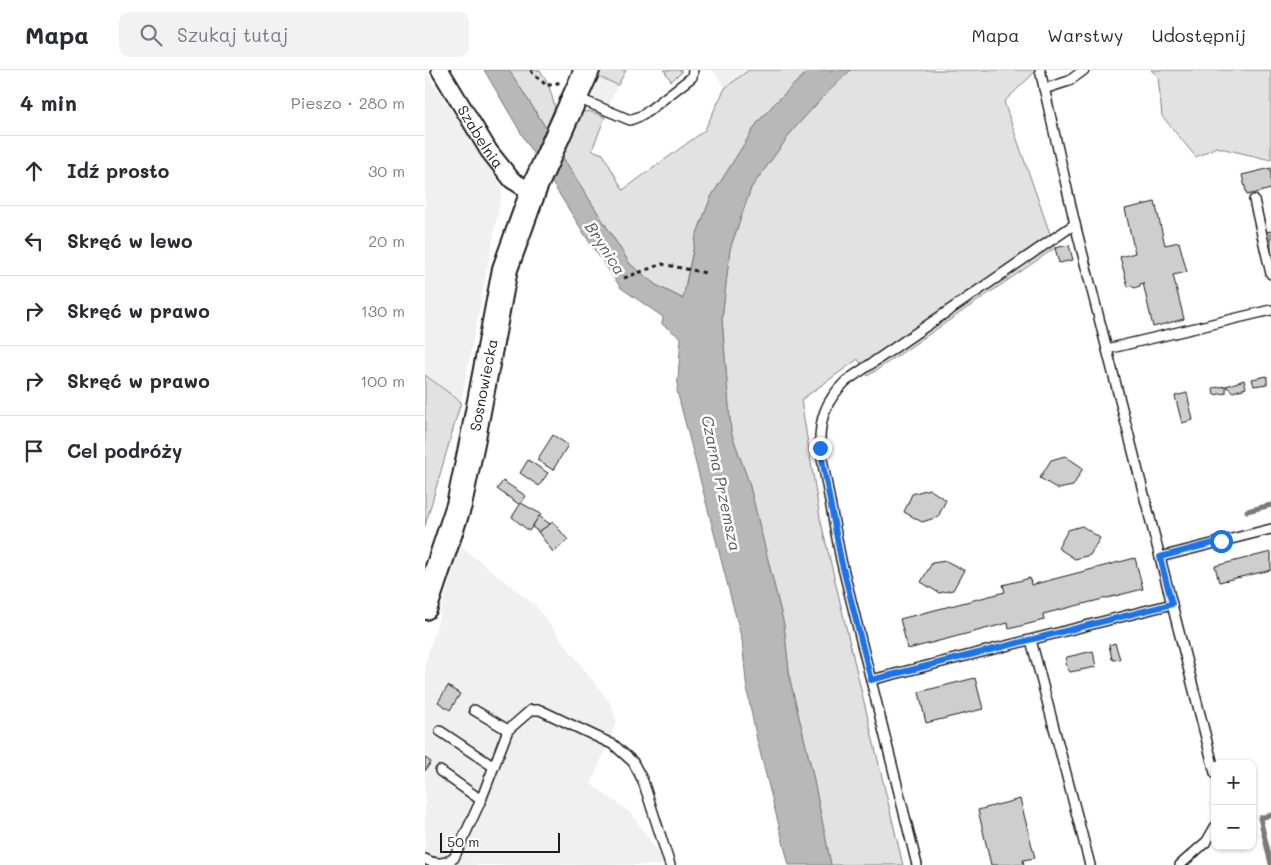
<!DOCTYPE html>
<html lang="pl">
<meta charset="utf-8">
<style>
:root{--surface:#fff;--page:#f2f2f3;--text:#2b2b33;--muted:#7c7c81;--line:#e1e1e2}
body{margin:0;font-family:Mali,sans-serif;background:var(--page);color:var(--text)}
.controls{position:absolute;right:15px;bottom:15px;display:grid;overflow:hidden;border-radius:10px;box-shadow:0 1px 4px #0004}
.controls button{width:45px;height:45px;display:grid;place-items:center;padding:0;border:0;border-bottom:1px solid var(--line);background:var(--surface);color:var(--text);font:25px sans-serif}
.scale{position:absolute;left:15px;bottom:12px;width:120px;box-sizing:border-box;padding-left:5px;border:2px solid #1c1c1c;border-top:0;font-size:14px;line-height:18px;white-space:nowrap;color:#1c1c1c;-webkit-text-stroke:4px #fff;paint-order:stroke}
.stop{position:absolute;width:15px;height:15px;margin:-11px;border:4px solid #1a73e8;border-radius:50%;background:#fff}
.stop.end{background:#1a73e8;border-color:#fff;box-shadow:0 1px 5px #0008}
.list{margin:0;padding:0;list-style:none}
h2{display:flex;justify-content:space-between;align-items:center;height:65px;margin:0;padding:0 20px;font-size:21px}
h2 small{font-size:16px;font-weight:400;color:var(--muted)}
.list li{display:grid;grid-template-columns:32px 1fr auto;gap:15px;align-items:center;box-sizing:border-box;height:70px;padding:0 20px;border-top:1px solid var(--line)}
.list b{display:block;font-size:19px;white-space:nowrap}
.list em{font-size:16px;font-style:normal;color:var(--muted)}
.icon{flex:none;width:28px;height:28px;fill:none;stroke:currentColor;stroke-width:2;stroke-linecap:round;stroke-linejoin:round}
.map{position:relative;flex:none;width:846px;height:795px;overflow:hidden}
header{display:flex;align-items:center;gap:30px;box-sizing:border-box;height:70px;padding:0 25px;background:var(--surface);border-bottom:1px solid var(--line)}
header strong{font-size:24px}
nav{display:flex;gap:28px;margin-inline-start:auto;font-size:18px}
.search{width:350px;height:45px;background:var(--page);display:flex;align-items:center;gap:12px;box-sizing:border-box;padding:0 18px;border-radius:10px;color:var(--muted);font-size:19px}
main{display:flex}
aside{flex:1;background:var(--surface)}
.map>svg:first-child{display:block}
</style>
<header>
<strong>Mapa</strong>
<div class="search"><svg class="icon" aria-label="search" viewBox="0 0 24 24"><circle cx="10" cy="10" r="6"/><path d="M15 15l6 6"/></svg>Szukaj tutaj</div>
<nav><a>Mapa</a><a>Warstwy</a><a>Udostępnij</a></nav>
</header>
<main>
<aside>
<h2>4 min<small>Pieszo · 280 m</small></h2>
<ul class="list">
<li><svg class="icon" aria-label="ahead" viewBox="0 0 24 24"><path d="M12 20V5M6 11l6-6 6 6"/></svg><div><b>Idź prosto</b></div><em>30 m</em></li>
<li><svg class="icon" aria-label="left" viewBox="0 0 24 24"><path d="M17 20v-9H6M10 6l-5 5 5 5"/></svg><div><b>Skręć w lewo</b></div><em>20 m</em></li>
<li><svg class="icon" aria-label="right" viewBox="0 0 24 24"><path d="M7 20v-9h11M14 6l5 5-5 5"/></svg><div><b>Skręć w prawo</b></div><em>130 m</em></li>
<li><svg class="icon" aria-label="right" viewBox="0 0 24 24"><path d="M7 20v-9h11M14 6l5 5-5 5"/></svg><div><b>Skręć w prawo</b></div><em>100 m</em></li>
<li><svg class="icon" aria-label="arrive" viewBox="0 0 24 24"><path d="M6 21V4h12l-3 4 3 4H6"/></svg><div><b>Cel podróży</b></div></li>
</ul>
</aside>
<div class="map">
<svg width="846" height="795" viewBox="0 0 846 795">
<rect width="100%" height="100%" fill="#fff"/>
<filter id="ink" filterUnits="userSpaceOnUse"><feTurbulence type="fractalNoise" baseFrequency=".02" numOctaves="2"/><feDisplacementMap in="SourceGraphic" scale="10" xChannelSelector="R" yChannelSelector="G"/><feConvolveMatrix kernelMatrix="1 2 1 2 8 2 1 2 1" color-interpolation-filters="sRGB"/></filter>
<g filter="url(#ink)">
<g fill="#f0f0f0">
<polygon points="288,0 324,0 300,18"/>
<polygon points="0,1 78,118 36,332 0,305"/>
<polygon points="169,5 193,15 184,35 166,26 164,15"/>
<polygon points="35,476 110,535 185,633 192,651 166,714 206,743 242,795 0,795 0,594"/>
</g>
<g fill="#e2e2e2" stroke="#7f7f7f">
<polygon points="84,0 115,0 123,13 130,37 121,58"/>
<polygon points="171,0 201,0 193,15 169,5"/>
<polygon points="239,0 256,0 256,3 246,11"/>
<path d="M 324,0 L 384,0 L 351,32 L 333,52 L 286,127 L 271,166 L 261,212 L 259,229 L 231,215 L 205,194 L 137,86 L 151,45 C 162,38 169,43 180,47 L 167,80 L 178,84 L 198,120 L 279,61 L 300,18 Z"/>
<polygon points="403,0 612,0 579,32 630,178 443,306 433,289 376,330 395,448 478,795 406,795 387,701 365,610 359,555 324,413 306,362 297,249 305,179 326,118 368,60"/>
<polygon points="726,0 846,0 846,90 791,77 771,87 737,46 733,6"/>
<polygon points="0,305 36,332 0,456"/>
</g>
<g fill="#b8b8b8" stroke="#7a7a7a">
<polygon points="59,0 84,0 121,58 109,85"/>
<polygon points="384,0 426,0 399,26 368,60 326,118 305,179 297,249 306,362 324,413 359,555 365,610 387,701 406,795 364,795 332,670 322,621 317,570 252,321 256,268 237,254 238,247 196,218 165,173 126,111 137,86 205,194 231,215 258,229 271,166 286,127 333,52 351,32"/>
</g>
<g fill="none" stroke-linecap="round" stroke-linejoin="round">
<g stroke="#7a7a7a" stroke-width="5">
<polyline points="822,441 846,435"/>
<polyline points="846,745 835,748 846,794"/>
</g>
</g>
<g fill="#cecece" stroke="#1c1c1c">
<polygon points="846,98 846,119 822,125 817,105"/>
<polygon points="730,132 740,175 754,172 762,202 748,205 759,249 728,257 718,213 715,214 715,216 709,218 707,216 703,217 695,187 710,183 700,139"/>
<polygon points="846,161 846,181 841,162"/>
<polygon points="644,175 648,190 634,193 630,178"/>
<polygon points="842,306 842,314 829,316 827,309"/>
<polygon points="819,310 821,318 808,322 801,316"/>
<polygon points="801,316 801,323 789,325 788,318"/>
<polygon points="762,323 768,350 757,353 750,326"/>
<polygon points="128,365 143,375 128,400 112,390"/>
<polygon points="640,386 658,398 648,416 633,419 615,408 626,390"/>
<polygon points="103,390 123,403 114,416 95,403"/>
<polygon points="78,411 101,426 95,435 72,419"/>
<polygon points="504,419 521,430 513,447 497,452 479,442 487,424"/>
<polygon points="96,433 116,444 104,461 87,447"/>
<polygon points="114,446 125,454 114,462 107,457"/>
<polygon points="128,452 143,470 128,482 113,462"/>
<polygon points="657,456 675,468 665,485 650,489 633,478 643,460"/>
<polygon points="846,482 846,500 794,512 790,496"/>
<polygon points="710,488 718,519 618,544 619,550 584,559 583,553 483,579 475,549 580,522 578,515 605,508 606,515"/>
<polygon points="521,491 539,500 528,520 514,523 496,512 507,493"/>
<polygon points="690,573 695,589 689,590 687,589 684,575"/>
<polygon points="668,581 671,597 645,602 640,594 642,587"/>
<polygon points="550,608 558,639 501,653 494,622"/>
<polygon points="23,616 35,624 25,640 13,632"/>
<polygon points="0,688 6,692 0,701"/>
<polygon points="595,729 610,788 598,790 599,795 566,795 553,740"/>
</g>
<g fill="none" stroke-linecap="round" stroke-linejoin="round">
<defs>
<g id="lane">
<polyline points="615,0 650,154 790,703"/>
<polyline points="619,19 644,11 659,0"/>
<polyline points="150,27 205,50 218,45 267,7 268,0"/>
<polyline points="829,130 846,204"/>
<polyline points="682,279 846,240"/>
<polyline points="735,487 846,459"/>
<polyline points="606,570 665,795"/>
<polyline points="446,610 747,534"/>
<polyline points="49,640 83,660"/>
<polyline points="15,661 69,697"/>
<polyline points="15,701 56,730"/>
<path d="M 0,789 C 10,795 20,794 29,788 L 56,730 L 83,660 L 106,640 L 115,640 L 189,675 L 208,692 L 218,711 L 245,795"/>
<path d="M 492,795 L 416,490 L 395,378 C 394,350 400,331 421,311 L 650,154"/>
<polyline points="755,795 782,771 790,757"/>
</g>
<g id="street">
<path id="s1" d="M 15,0 L 64,81 L 87,110 L 108,123"/>
</g>
<g id="secondary">
<path id="s2" d="M 0,537 L 34,435 L 48,368 L 80,199 L 110,116 L 162,0"/>
</g>
</defs>
<use href="#lane" stroke="#1c1c1c" stroke-width="12"/>
<use href="#street" stroke="#1c1c1c" stroke-width="20"/>
<use href="#secondary" stroke="#1c1c1c" stroke-width="28"/>
<g stroke="#1c1c1c" stroke-width="3" stroke-dasharray="4 4" stroke-linecap="butt">
<path d="M 106,0 C 109,8 117,9 121,16 L 136,12"/>
<polyline points="199,208 237,194 281,203"/>
</g>
<use href="#lane" stroke="#fff" stroke-width="9"/>
<use href="#street" stroke="#fff" stroke-width="16"/>
<use href="#secondary" stroke="#fff" stroke-width="24"/>
</g>
</g>
<g fill="none" stroke-linecap="round" stroke-linejoin="round" filter="url(#ink)">
<polyline stroke="#1a73e8" stroke-width="6" points="395,378 416,490 446,610 747,534 735,487 796,471"/>
</g>
<g text-anchor="middle" dominant-baseline="central" stroke-width="5" stroke-linejoin="round" paint-order="stroke">
<g font-size="15" fill="#1c1c1c" stroke="#fff">
<text stroke="none"><textPath href="#s1" startOffset="78">Szabelnia</textPath></text>
<text stroke="none"><textPath href="#s2" startOffset="230">Sosnowiecka</textPath></text>
</g>
<g font-size="16" font-style="italic" fill="#5a5a5a" stroke="#fff">
<text transform="translate(181 178) rotate(57)">Brynica</text>
<text transform="translate(297 413) rotate(78)">Czarna Przemsza</text>
</g>
</g>
</svg>
<div class="controls">
<button>+</button>
<button>−</button>
</div>
<div class="scale">50 m</div>
<div class="stop" style="left:796px;top:471px"></div>
<div class="stop end" style="left:395px;top:378px"></div>
</div>
</main>
